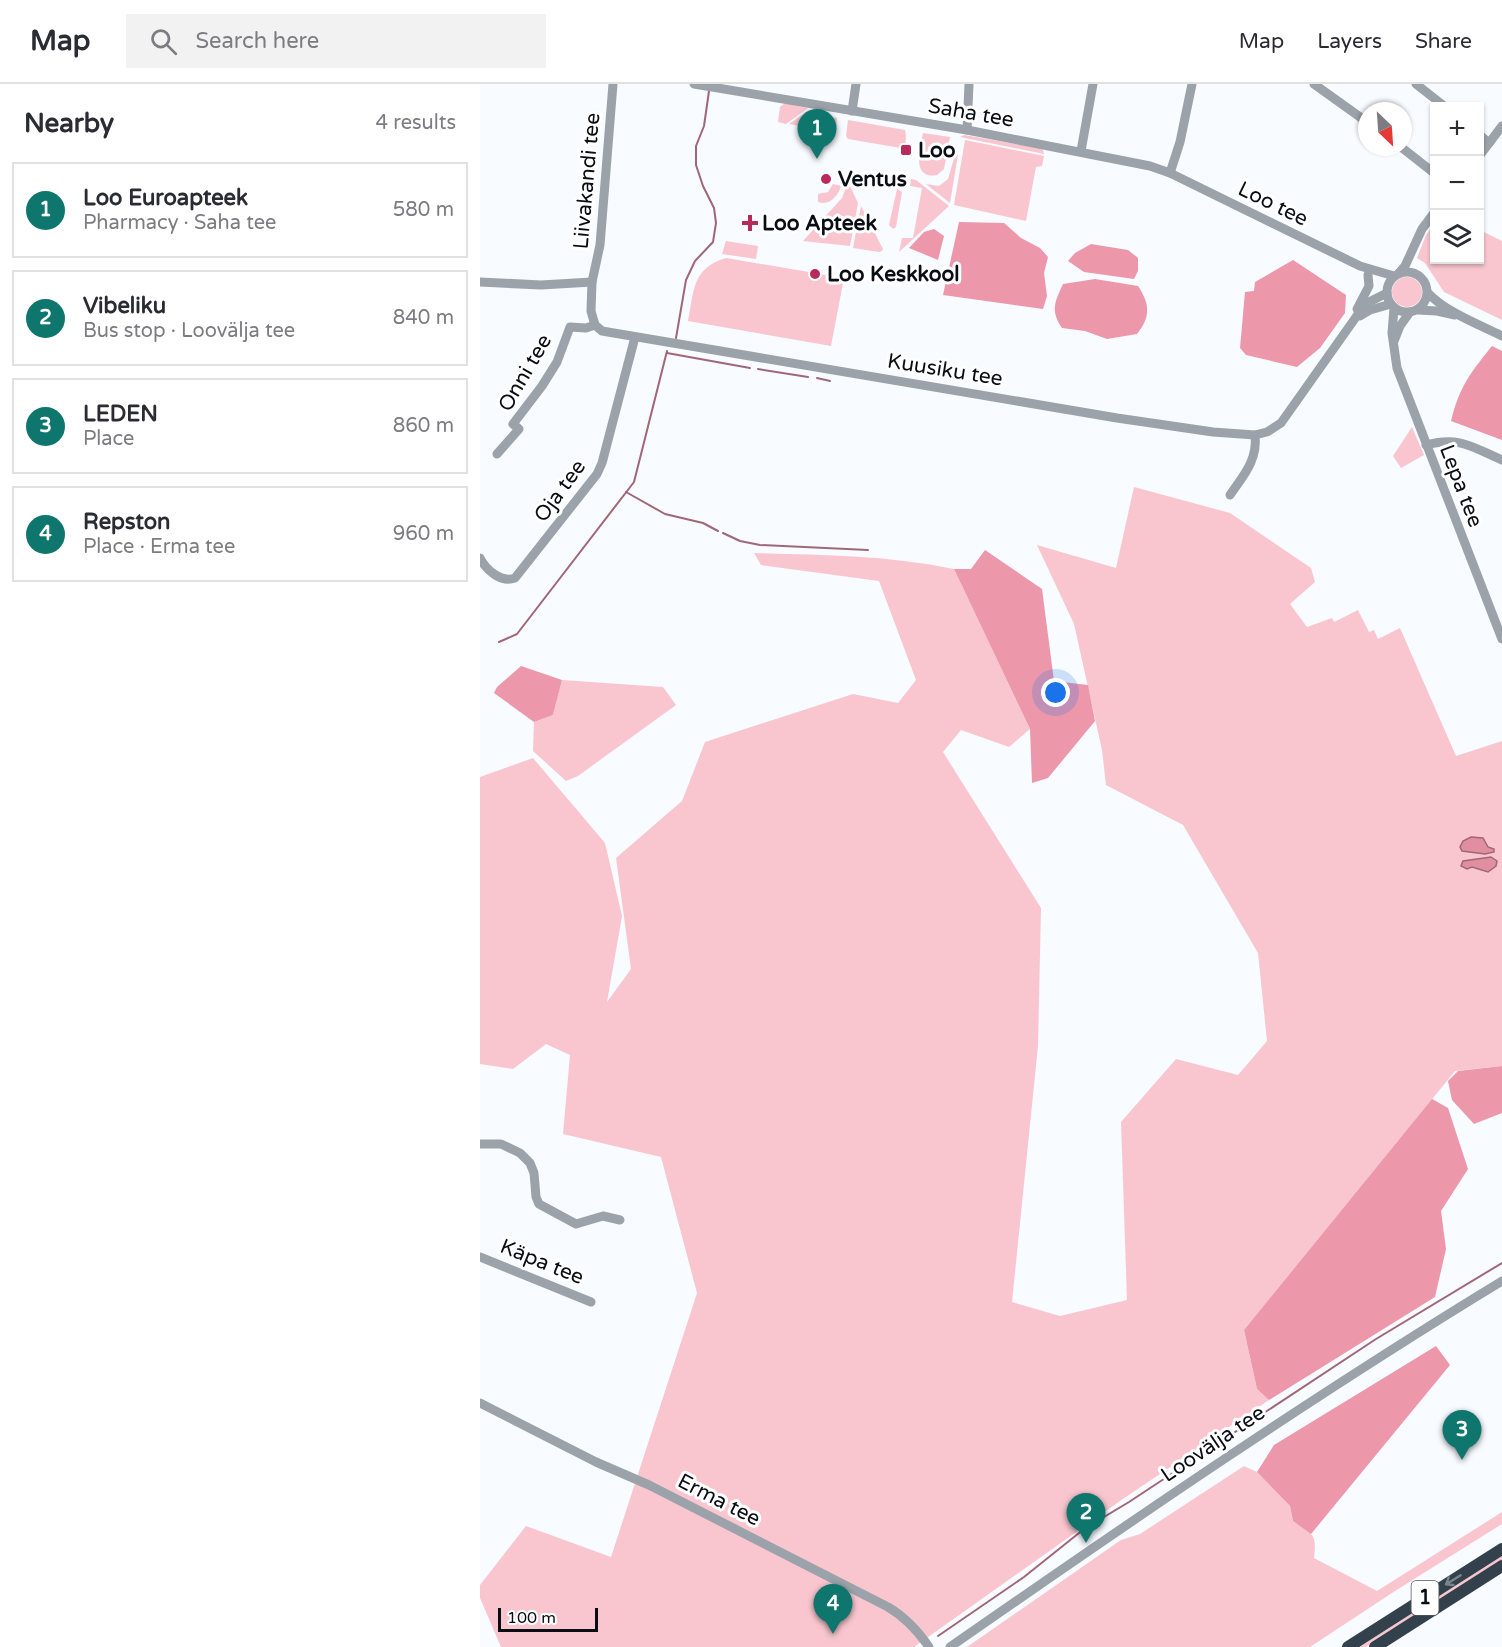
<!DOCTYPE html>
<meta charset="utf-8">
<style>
:root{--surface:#fff;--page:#f2f2f3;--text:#2b2b33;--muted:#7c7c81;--line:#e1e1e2;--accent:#0f766e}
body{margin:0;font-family:"Varela Round",sans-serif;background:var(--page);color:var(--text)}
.controls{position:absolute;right:18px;top:18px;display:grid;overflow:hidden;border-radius:0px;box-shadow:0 2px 4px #0004}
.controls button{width:54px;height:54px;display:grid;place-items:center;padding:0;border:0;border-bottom:2px solid var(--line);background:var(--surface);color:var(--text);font:30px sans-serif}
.compass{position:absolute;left:878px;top:18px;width:54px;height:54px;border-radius:50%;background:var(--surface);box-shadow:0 2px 4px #0004;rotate:155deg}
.scale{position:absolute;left:18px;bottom:15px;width:100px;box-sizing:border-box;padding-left:6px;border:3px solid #080e13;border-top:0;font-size:16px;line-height:21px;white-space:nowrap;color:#080e13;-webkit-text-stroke:4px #fff;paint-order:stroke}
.you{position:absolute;left:576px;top:609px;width:21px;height:21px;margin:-15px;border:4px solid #fff;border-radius:50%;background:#1a73e8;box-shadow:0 0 0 9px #1a73e833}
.badge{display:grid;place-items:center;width:39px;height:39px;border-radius:50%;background:var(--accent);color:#fff;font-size:20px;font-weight:700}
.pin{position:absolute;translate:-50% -50px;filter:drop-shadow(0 2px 3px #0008)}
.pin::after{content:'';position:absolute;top:32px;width:21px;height:18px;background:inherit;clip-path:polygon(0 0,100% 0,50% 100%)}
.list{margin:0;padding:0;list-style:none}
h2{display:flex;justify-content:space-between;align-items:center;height:78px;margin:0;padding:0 24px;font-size:26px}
h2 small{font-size:20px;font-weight:400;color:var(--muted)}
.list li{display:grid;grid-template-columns:39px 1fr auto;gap:18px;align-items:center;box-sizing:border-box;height:96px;margin:0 12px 12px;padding:0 12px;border:2px solid var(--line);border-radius:0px}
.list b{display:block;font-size:22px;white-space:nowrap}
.list p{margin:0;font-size:20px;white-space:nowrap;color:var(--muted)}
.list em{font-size:20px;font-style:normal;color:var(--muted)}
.icon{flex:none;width:33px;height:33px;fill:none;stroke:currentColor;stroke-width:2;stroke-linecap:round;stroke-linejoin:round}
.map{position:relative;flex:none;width:1022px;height:1563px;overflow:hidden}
header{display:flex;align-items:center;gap:36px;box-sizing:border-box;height:84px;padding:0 30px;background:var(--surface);border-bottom:2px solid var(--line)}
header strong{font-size:28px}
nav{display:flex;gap:33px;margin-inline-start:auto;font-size:21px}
.search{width:420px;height:54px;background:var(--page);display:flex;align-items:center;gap:15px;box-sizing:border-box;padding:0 21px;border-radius:0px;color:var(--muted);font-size:22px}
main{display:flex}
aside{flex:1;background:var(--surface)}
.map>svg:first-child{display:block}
</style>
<header>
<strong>Map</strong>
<div class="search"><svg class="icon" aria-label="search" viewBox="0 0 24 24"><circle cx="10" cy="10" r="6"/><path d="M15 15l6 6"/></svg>Search here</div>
<nav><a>Map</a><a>Layers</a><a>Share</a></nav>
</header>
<main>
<aside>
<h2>Nearby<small>4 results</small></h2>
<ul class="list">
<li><span class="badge">1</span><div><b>Loo Euroapteek</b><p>Pharmacy · Saha tee</p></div><em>580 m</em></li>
<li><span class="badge">2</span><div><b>Vibeliku</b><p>Bus stop · Loovälja tee</p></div><em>840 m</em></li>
<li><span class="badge">3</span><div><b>LEDEN</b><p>Place</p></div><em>860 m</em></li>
<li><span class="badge">4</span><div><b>Repston</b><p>Place · Erma tee</p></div><em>960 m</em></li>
</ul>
</aside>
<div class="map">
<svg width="1022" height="1563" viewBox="0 0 1022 1563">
<rect width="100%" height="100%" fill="#f8fbff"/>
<g fill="#f9c6cf">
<polygon points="305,19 328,24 306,40 298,38 300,23"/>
<polygon points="329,26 333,28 342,46 309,40"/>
<polygon points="337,31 357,34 356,46 345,46"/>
<polygon points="368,36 425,46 426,52 425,63 421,64 368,55 366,52"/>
<path d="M 443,49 L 470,53 L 464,85 L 457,91 C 431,96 440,64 443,49 Z"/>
<polygon points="484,51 560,64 563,66 564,70 480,53"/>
<polygon points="485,56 564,72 562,82 556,83 546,137 474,121"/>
<polygon points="475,71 478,71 470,119 446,100 459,102 468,95"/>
<polygon points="431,95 436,96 469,122 419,168 422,154 433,154 442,104 430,102"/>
<polygon points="368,98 378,119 370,162 323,157 362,114"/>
<path d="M 353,100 L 361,102 C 358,112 350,122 338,118 L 338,110 L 348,108 Z"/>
<polygon points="417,105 422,108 416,143 413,145 409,141"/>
<polygon points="381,122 403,165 402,167 399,168 373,164"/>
<polygon points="954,141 954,176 1000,176 1000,146 1022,157 1022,236 964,208 945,179 937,174 946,151"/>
<polygon points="246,157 278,162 276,175 242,170"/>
<path d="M 246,174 L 364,194 L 351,262 L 208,237 C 214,207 212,184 246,174 Z"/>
<circle cx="927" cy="208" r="15"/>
<polygon points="932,343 944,371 921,384 913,372"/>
<path d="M 654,403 L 750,429 L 831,484 L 835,498 L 810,520 L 827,543 L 852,534 L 854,538 L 878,526 L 889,548 L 894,546 L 898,555 L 920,544 L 976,672 L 1022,657 L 1022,982 L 975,987 L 764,1246 L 777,1305 L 789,1316 L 640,1417 L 434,1563 L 21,1563 L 0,1514 L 0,1501 L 46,1442 L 131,1473 L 217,1209 L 181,1073 L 83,1050 L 90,971 L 66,960 L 33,985 L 0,980 L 0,693 L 53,674 L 125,759 L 142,832 L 127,918 L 151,885 L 136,774 L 202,717 L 225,658 L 373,610 L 418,619 L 436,596 L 399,497 L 281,481 L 274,469 C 341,471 407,471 474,485 L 550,645 L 529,663 L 481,646 L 463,668 L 561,824 L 558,962 L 532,1218 L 580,1232 L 647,1216 L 641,1038 L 696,975 L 758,991 L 787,957 L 778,869 L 703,741 L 626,701 L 622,666 L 594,540 L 557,461 L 636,484 Z"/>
<polygon points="82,596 183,603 196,621 98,692 86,697 53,667 54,638 73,631"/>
<path d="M 764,1382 L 777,1388 L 810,1422 L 813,1437 C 833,1451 837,1449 834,1474 L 897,1507 L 1022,1428 L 1022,1440 L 915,1507 L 830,1563 L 487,1563 L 641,1456 L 660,1450 Z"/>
<polygon points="1022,1472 1022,1477 886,1563 879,1563"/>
</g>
<g fill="#ec97aa">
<polygon points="479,138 524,139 541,154 560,164 568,173 564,189 567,212 563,225 463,211"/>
<polygon points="454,145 464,152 458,176 429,164 444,148"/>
<polygon points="611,160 648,166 658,174 658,187 654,195 604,188 588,177 595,169"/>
<polygon points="813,176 866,211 865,229 840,264 817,283 766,271 760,264 765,208 774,207 775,198"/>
<path d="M 615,195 L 658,202 C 670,220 671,233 657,250 L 627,255 L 605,247 L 582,244 C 570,226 575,218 583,200 Z"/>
<path d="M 1012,262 L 1022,267 L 1022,356 L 971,337 C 979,303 991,288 1012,262 Z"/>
<polygon points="505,466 562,505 574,597 608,601 615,637 568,694 552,699 550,645 474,485 491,485"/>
<polygon points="41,582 82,596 73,631 54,638 14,609 17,603"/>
<polygon points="1022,982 1022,1029 994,1040 972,1016 968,997 978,987"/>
<polygon points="952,1015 968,1024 988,1085 961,1127 966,1165 955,1213 789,1316 777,1305 764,1246"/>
<polygon points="956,1262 970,1281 831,1450 813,1437 810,1422 777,1388 794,1361"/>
</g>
<g fill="#e18ea0" stroke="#a06876" stroke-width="1.5">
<polygon points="991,753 1003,754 1008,763 1014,765 1014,768 1005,770 982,767 980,763 983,757"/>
<polygon points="1011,773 1017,777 1016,782 1008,788 992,783 987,785 981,782 983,777"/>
</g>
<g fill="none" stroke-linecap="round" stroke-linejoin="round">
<g stroke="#a06876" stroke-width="2">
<polyline points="196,254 206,196 215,177 233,158 236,139 234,124 223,102 216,81 216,62 224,42 229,7"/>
<polyline points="187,269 270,284"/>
<polyline points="278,285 328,293"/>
<polyline points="337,294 350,297"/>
<polyline points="146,408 185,430 223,439 238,447"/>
<polyline points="243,449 260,457 280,461 388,466"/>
<polyline points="19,558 37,550 154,398 187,267"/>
<polyline points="458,1552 544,1493 604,1445 649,1418 896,1255 1022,1179"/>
</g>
<g stroke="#9ba2a9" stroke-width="9">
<polyline points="133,0 120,161 112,198 111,227 115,241 122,247 637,334 733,348 775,351 787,348 801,339 881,226 889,218 907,209"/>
<polyline points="214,0 487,46 670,82 690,89 880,182 914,192"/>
<polyline points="834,0 887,38"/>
<polyline points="936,0 964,22"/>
<polyline points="372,27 376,0"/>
<polyline points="487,46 489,0"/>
<polyline points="1000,51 1009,59"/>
<polyline points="921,63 954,89"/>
<polyline points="601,67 613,0"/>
<polyline points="1000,71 1022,42"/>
<polyline points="690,89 700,58 712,0"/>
<circle cx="927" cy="208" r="20"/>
<polyline points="919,189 925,182 942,145 954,129"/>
<polyline points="0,198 61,201 112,198"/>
<path d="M 948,209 C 964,227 1000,241 1022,252"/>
<polyline points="914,224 912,249 917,284 1022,555"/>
<polyline points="877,225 889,202 888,191"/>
<polyline points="938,226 957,227 975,231"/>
<polyline points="880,232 890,226 911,220"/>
<polyline points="914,257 920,242 930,228"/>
<path d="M 946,361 C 980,352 992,363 1022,376"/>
<polyline points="17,370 39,345 33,340 62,302 77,278 90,243 106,244 115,241"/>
<path d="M 750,411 C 763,392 778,376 775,351"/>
<path d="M 0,474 C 6,486 21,499 35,494 L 117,390 L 122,379 L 155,253"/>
<polyline points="0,1060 21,1060 40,1069 50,1079 54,1089 56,1113 59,1120 96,1140 123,1132 140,1136"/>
<polyline points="0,1173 111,1218"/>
<path d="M 0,1319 L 116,1378 L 169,1401 L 408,1523 C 425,1533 438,1547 449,1563"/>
<path d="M 470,1563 C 651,1437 833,1312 1022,1197"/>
</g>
<g stroke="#33414d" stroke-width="12">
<polyline points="868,1563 1022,1465"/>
<polyline points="895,1563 1022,1482"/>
</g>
</g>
<defs><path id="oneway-shaft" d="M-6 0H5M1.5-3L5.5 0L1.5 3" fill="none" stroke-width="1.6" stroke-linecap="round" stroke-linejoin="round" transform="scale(1.5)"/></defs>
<use stroke="#7a848b" href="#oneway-shaft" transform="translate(973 1496) rotate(148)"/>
<g fill="#b82a5b" stroke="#fff" stroke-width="2">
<rect x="420" y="60" width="12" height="12" rx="3"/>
<circle cx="346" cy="95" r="6"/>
<path d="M267 130h6v6h6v6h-6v6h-6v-6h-6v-6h6z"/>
<circle cx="335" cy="190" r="6"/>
</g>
<g text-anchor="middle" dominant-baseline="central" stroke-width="6" stroke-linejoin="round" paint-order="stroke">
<rect fill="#fff" stroke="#52565a" stroke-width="1.5" x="931.5" y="1497" width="27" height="34" rx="4.5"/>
<g font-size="20" font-weight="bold" fill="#080e13">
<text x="945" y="1514">1</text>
</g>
<g font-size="21" fill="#080e13" stroke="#fff">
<text transform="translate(491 29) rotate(10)">Saha tee</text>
<text transform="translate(107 97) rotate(-85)">Liivakandi tee</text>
<text transform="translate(793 120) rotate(26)">Loo tee</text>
<text transform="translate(465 286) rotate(9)">Kuusiku tee</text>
<text transform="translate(45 289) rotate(-60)">Onni tee</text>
<text transform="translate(981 402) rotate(69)">Lepa tee</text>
<text transform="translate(80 407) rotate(-54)">Oja tee</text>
<text transform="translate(62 1178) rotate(22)">Käpa tee</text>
<text transform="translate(733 1360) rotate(-34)">Loovälja tee</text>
<text transform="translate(239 1416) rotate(27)">Erma tee</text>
</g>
<g font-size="21" font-weight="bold" fill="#080e13" stroke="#fff" text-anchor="start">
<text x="438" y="66">Loo</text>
<text x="358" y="95">Ventus</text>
<text x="282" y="139">Loo Apteek</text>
<text x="347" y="190">Loo Keskkool</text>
</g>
</g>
</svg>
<div class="controls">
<button>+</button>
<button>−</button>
<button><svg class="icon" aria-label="layers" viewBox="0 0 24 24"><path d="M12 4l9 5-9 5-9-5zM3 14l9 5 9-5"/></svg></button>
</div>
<svg class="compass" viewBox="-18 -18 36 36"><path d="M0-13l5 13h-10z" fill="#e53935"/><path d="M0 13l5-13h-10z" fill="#7c7c81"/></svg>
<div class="scale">100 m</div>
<div class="you"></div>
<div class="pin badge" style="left:337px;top:75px">1</div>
<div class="pin badge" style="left:606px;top:1459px">2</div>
<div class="pin badge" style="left:982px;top:1376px">3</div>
<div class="pin badge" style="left:353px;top:1550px">4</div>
</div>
</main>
